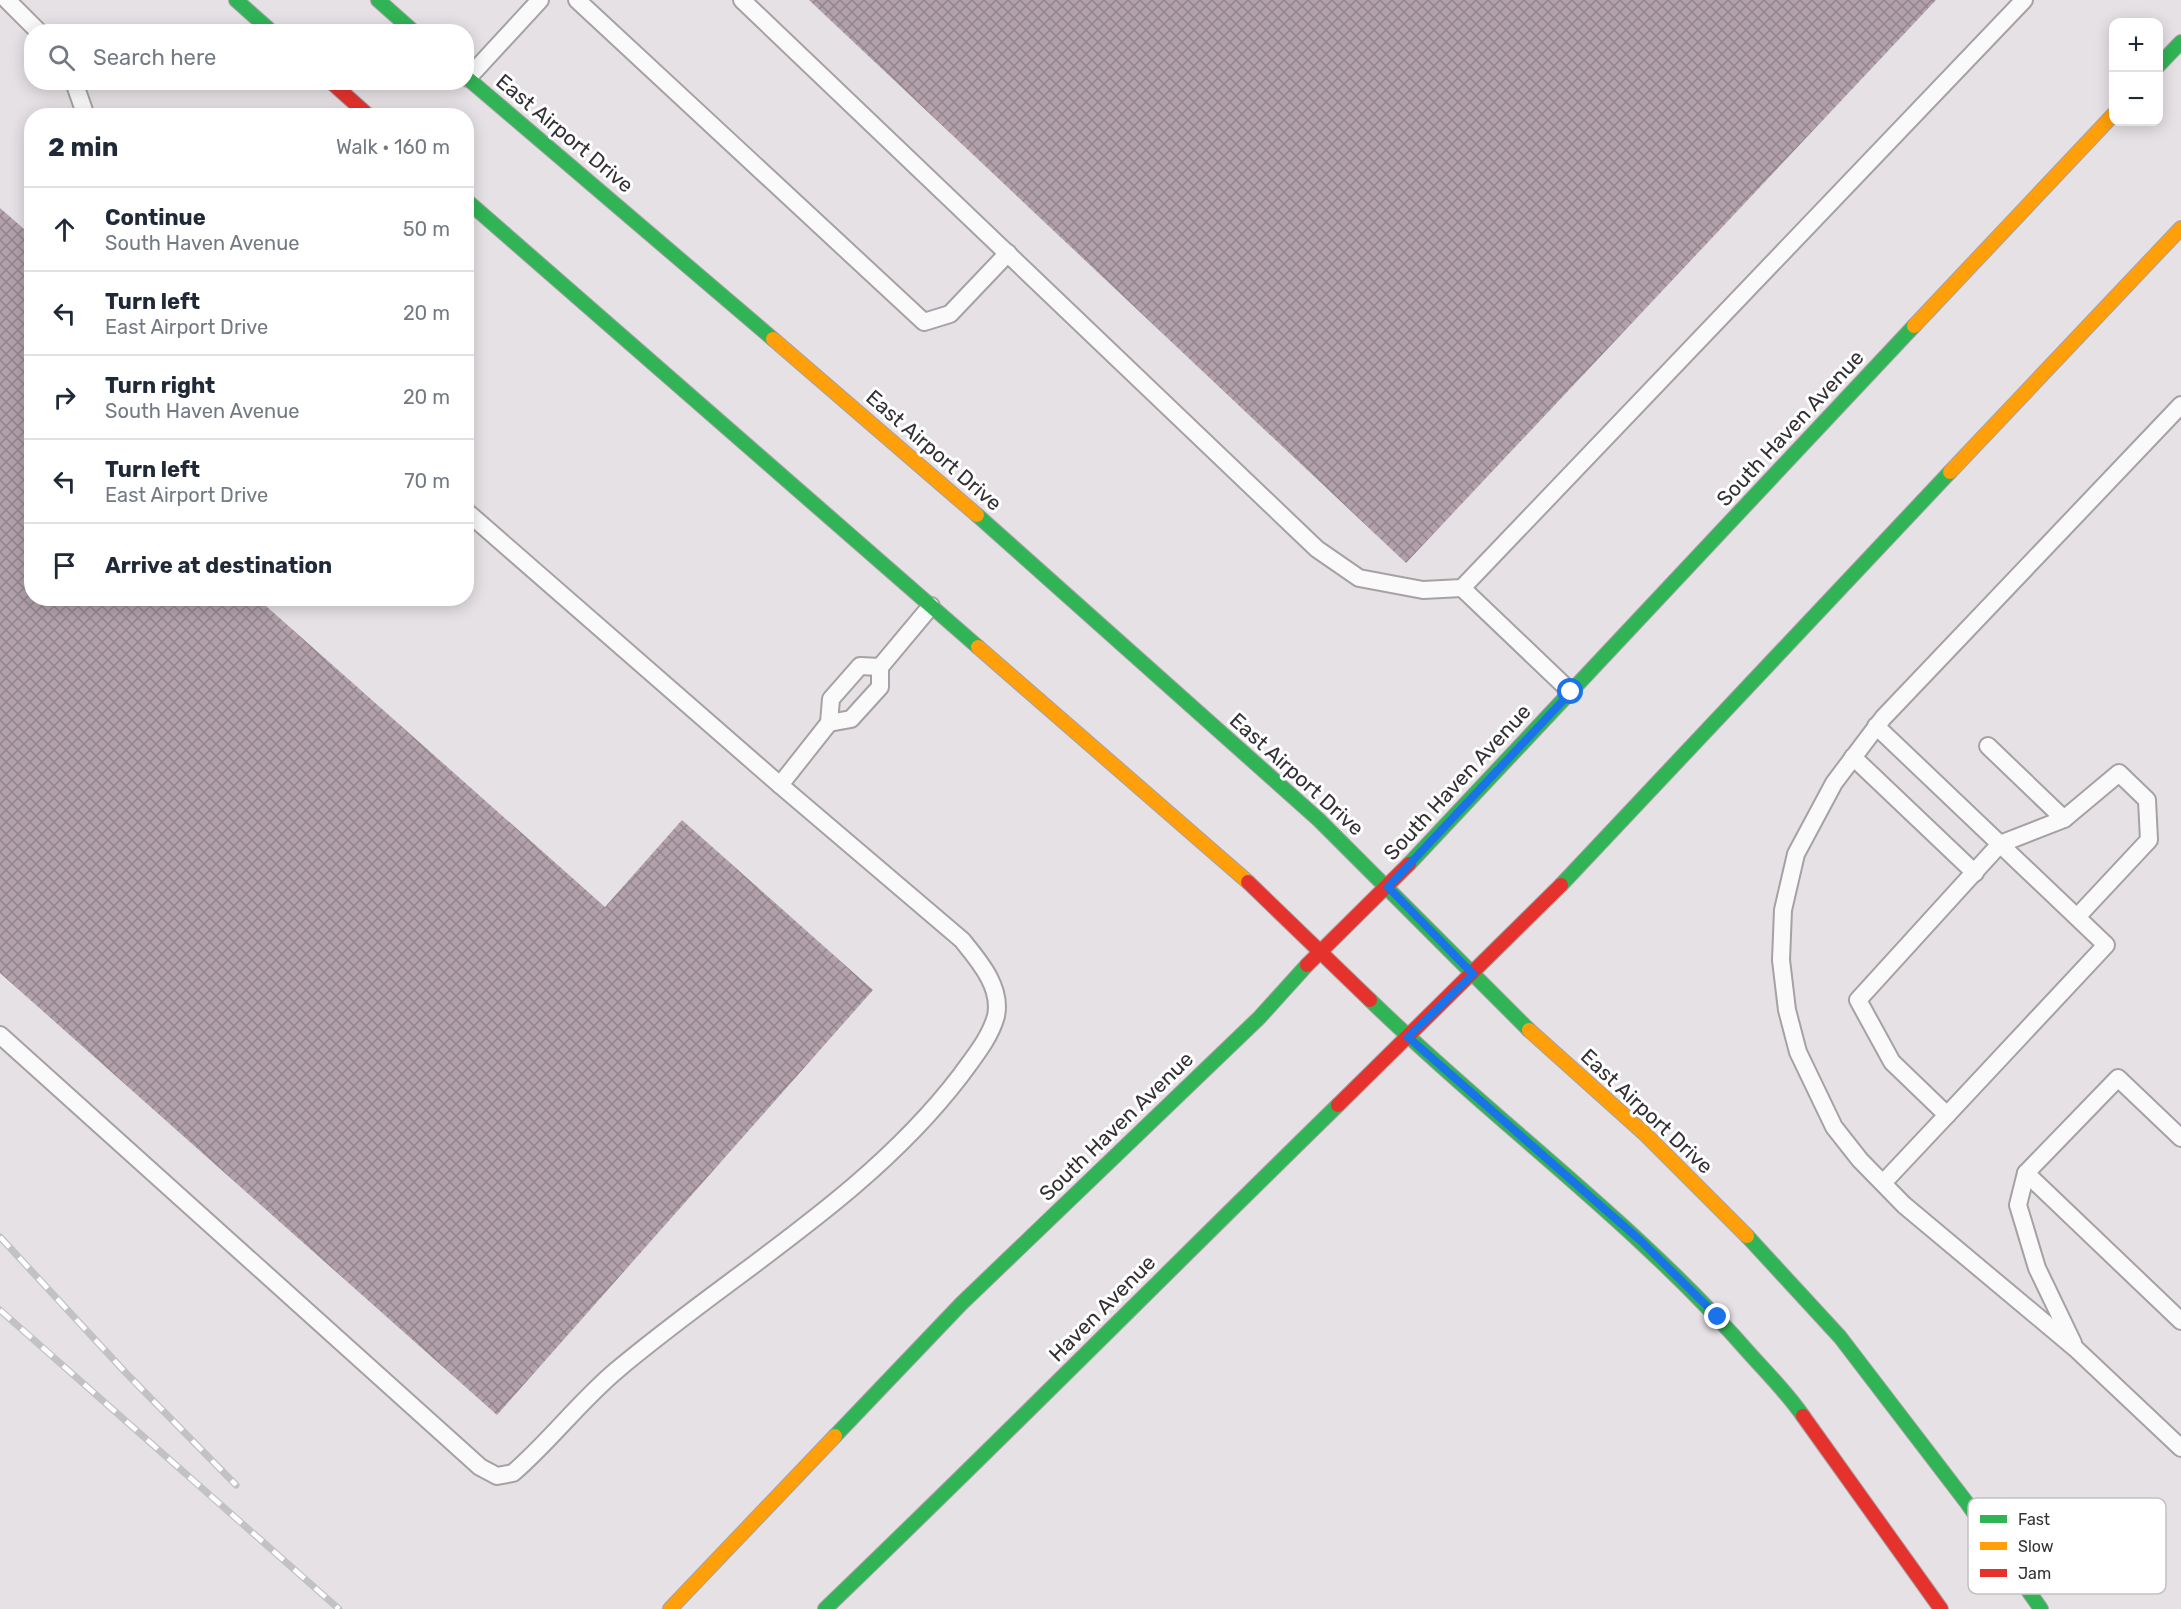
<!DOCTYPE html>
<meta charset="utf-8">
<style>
:root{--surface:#fff;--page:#f6f6f7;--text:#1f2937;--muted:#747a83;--line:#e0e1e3}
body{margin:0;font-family:Rubik,sans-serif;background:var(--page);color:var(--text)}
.controls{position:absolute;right:18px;top:18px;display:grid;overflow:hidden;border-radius:12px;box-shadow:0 3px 15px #0003}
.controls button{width:54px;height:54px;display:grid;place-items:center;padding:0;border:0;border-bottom:2px solid var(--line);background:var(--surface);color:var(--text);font:30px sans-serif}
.stop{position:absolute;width:18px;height:18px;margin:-14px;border:4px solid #1a73e8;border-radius:50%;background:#fff}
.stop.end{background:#1a73e8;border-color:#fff;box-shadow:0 2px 6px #0008}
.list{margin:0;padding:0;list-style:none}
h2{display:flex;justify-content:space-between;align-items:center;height:78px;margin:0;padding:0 24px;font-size:26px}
h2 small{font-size:20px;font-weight:400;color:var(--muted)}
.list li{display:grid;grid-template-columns:39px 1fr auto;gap:18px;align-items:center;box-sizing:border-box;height:84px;padding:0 24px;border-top:2px solid var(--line)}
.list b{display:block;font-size:22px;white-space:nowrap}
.list p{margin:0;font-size:20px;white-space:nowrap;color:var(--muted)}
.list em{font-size:20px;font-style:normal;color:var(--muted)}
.icon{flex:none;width:33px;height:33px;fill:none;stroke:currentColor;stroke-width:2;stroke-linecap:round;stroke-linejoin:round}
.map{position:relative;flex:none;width:2181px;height:1609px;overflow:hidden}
.search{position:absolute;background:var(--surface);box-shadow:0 3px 15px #0003;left:24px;top:24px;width:450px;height:66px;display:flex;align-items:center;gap:15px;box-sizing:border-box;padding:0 21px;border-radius:24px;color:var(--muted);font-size:22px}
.panel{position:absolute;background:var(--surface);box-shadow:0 3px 15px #0003;left:24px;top:108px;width:450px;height:498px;border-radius:24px}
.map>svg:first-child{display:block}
</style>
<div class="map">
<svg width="2181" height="1609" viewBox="0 0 2181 1609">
<defs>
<pattern id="building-cross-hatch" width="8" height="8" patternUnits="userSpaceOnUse" patternTransform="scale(1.5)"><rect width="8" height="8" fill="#b2a1aa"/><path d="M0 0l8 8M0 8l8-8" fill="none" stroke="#92848b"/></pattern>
</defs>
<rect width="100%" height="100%" fill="#e5e1e5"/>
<g fill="url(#building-cross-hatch)">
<polygon points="809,0 1936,0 1406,563"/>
<polygon points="0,208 32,236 32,598 257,598 605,907 682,820 873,990 497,1415 0,973"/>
</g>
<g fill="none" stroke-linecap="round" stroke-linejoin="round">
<defs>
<g id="lane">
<polyline points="7,0 39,32"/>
<polyline points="577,0 924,322 950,314 1008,253"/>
<polyline points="742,0 1317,549 1359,578 1423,590 1462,588 2024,0"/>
<polyline points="468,78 540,0"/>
<polyline points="74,82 86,116"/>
<polyline points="2181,405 1883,718 1834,783 1796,854 1783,910 1781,960 1787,1010 1798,1052 1834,1127 1860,1160 1904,1205 2075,1348 2181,1448"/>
<polyline points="1462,588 1571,692"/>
<polyline points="829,723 851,719 880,687 880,667 931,606"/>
<polyline points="1876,726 2106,945 1947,1115"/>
<polyline points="1988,746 2064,819"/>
<polyline points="1853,757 1975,873"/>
<polyline points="780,785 829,723 831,699 860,666 880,667"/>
<path d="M 0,1035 L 480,1467 L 497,1476 L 513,1473 C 550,1441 580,1401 617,1370 C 732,1273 869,1196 961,1075 C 974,1057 990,1038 996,1016 C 1002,987 979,961 962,940 L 780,785 L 466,511"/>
<polyline points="2026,1173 2181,1321"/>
<polyline points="1883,1183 1947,1115 1892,1062 1858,1000 2000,844 2064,819 2119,773 2147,800 2149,840 2077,917"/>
<polyline points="2073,1343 2037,1268 2018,1205 2026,1173 2118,1078 2181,1138"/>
</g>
<g id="fast">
<polyline points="236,0 272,32"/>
<polyline points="378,0 414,32"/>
<polyline points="2158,66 2181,42"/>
<polyline points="466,77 773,339"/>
<polyline points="466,200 978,647"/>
<polyline points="977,515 1319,820 1529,1030"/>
<polyline points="1409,864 1914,326"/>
<polyline points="1561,885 1950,472"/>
<path d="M 1370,1000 C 1494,1121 1636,1223 1750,1354 C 1768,1374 1788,1394 1803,1416"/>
<polyline points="1747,1236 1840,1337 1967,1503 2041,1609"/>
<polyline points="835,1436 961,1304 1259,1018 1307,965"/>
<path d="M 825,1609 C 998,1443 1166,1273 1338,1105"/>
</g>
<g id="slow">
<polyline points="1914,326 2114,114"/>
<polyline points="773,339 977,515"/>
<polyline points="1950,472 2181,228"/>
<polyline points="978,647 1248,882"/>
<polyline points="1529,1030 1645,1134 1747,1236"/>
<polyline points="670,1609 835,1436"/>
</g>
<g id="jam">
<polyline points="331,82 369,116"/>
<polyline points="1248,882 1370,1000"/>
<polyline points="1307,965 1409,864"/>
<polyline points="1338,1105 1561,885"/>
<polyline points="1803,1416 1941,1609"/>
</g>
</defs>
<use href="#lane" stroke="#a5a1a5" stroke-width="20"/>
<use href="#fast" stroke="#a5a1a5" stroke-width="16"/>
<use href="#slow" stroke="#a5a1a5" stroke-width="16"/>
<use href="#jam" stroke="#a5a1a5" stroke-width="16"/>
<use href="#lane" stroke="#fbfafb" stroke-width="16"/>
<use href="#fast" stroke="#30b455" stroke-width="14"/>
<use href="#slow" stroke="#ff9f0a" stroke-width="14"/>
<use href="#jam" stroke="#e5322d" stroke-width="14"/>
<defs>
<g id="rail">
<polyline points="0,1237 125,1372 236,1485"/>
<polyline points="0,1310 339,1609"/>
</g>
</defs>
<use href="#rail" stroke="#c2c2c2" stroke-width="7"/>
<use href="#rail" stroke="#fff" stroke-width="4.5" stroke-dasharray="14" stroke-linecap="butt"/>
</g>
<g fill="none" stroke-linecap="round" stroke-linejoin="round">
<polyline stroke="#1a73e8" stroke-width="8" points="1571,692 1388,887 1473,974 1408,1037 1641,1241 1718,1317"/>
</g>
<g text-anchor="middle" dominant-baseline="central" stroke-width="6" stroke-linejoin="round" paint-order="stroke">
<g font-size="21" fill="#343134" stroke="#fff">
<text transform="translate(565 133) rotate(40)">East Airport Drive</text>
<text transform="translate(1790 428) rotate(-47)">South Haven Avenue</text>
<text transform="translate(934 450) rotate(41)">East Airport Drive</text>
<text transform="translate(1297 774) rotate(42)">East Airport Drive</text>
<text transform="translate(1457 782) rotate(-47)">South Haven Avenue</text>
<text transform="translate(1647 1111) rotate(43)">East Airport Drive</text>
<text transform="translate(1116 1126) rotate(-44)">South Haven Avenue</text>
<text transform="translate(1102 1308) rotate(-45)">Haven Avenue</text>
</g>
</g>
<rect x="1968" y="1498" width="198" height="96" rx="9" fill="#fff" stroke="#c2c1c2" stroke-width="1.5"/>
<rect x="1980" y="1515" width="27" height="8" fill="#30b455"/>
<rect x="1980" y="1542" width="27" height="8" fill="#ff9f0a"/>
<rect x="1980" y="1569" width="27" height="8" fill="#e5322d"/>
<g font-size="16" fill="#343134">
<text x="2018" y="1525">Fast</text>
<text x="2018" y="1552">Slow</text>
<text x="2018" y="1579">Jam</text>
</g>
</svg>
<div class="controls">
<button>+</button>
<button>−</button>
</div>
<div class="stop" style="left:1571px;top:692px"></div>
<div class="stop end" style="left:1718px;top:1317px"></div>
<div class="search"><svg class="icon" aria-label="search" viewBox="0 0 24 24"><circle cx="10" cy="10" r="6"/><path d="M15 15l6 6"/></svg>Search here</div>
<section class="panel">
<h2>2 min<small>Walk · 160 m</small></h2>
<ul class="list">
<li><svg class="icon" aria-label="ahead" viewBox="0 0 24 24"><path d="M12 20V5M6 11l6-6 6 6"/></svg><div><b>Continue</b><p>South Haven Avenue</p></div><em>50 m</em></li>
<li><svg class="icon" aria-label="left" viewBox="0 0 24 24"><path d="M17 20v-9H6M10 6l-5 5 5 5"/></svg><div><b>Turn left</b><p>East Airport Drive</p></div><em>20 m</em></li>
<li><svg class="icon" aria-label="right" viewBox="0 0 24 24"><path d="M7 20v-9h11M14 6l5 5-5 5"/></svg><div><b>Turn right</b><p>South Haven Avenue</p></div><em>20 m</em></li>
<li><svg class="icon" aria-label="left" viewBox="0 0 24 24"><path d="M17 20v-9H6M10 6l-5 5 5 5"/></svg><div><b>Turn left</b><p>East Airport Drive</p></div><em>70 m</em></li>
<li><svg class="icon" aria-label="arrive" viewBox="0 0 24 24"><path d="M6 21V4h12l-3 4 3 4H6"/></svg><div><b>Arrive at destination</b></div></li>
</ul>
</section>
</div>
